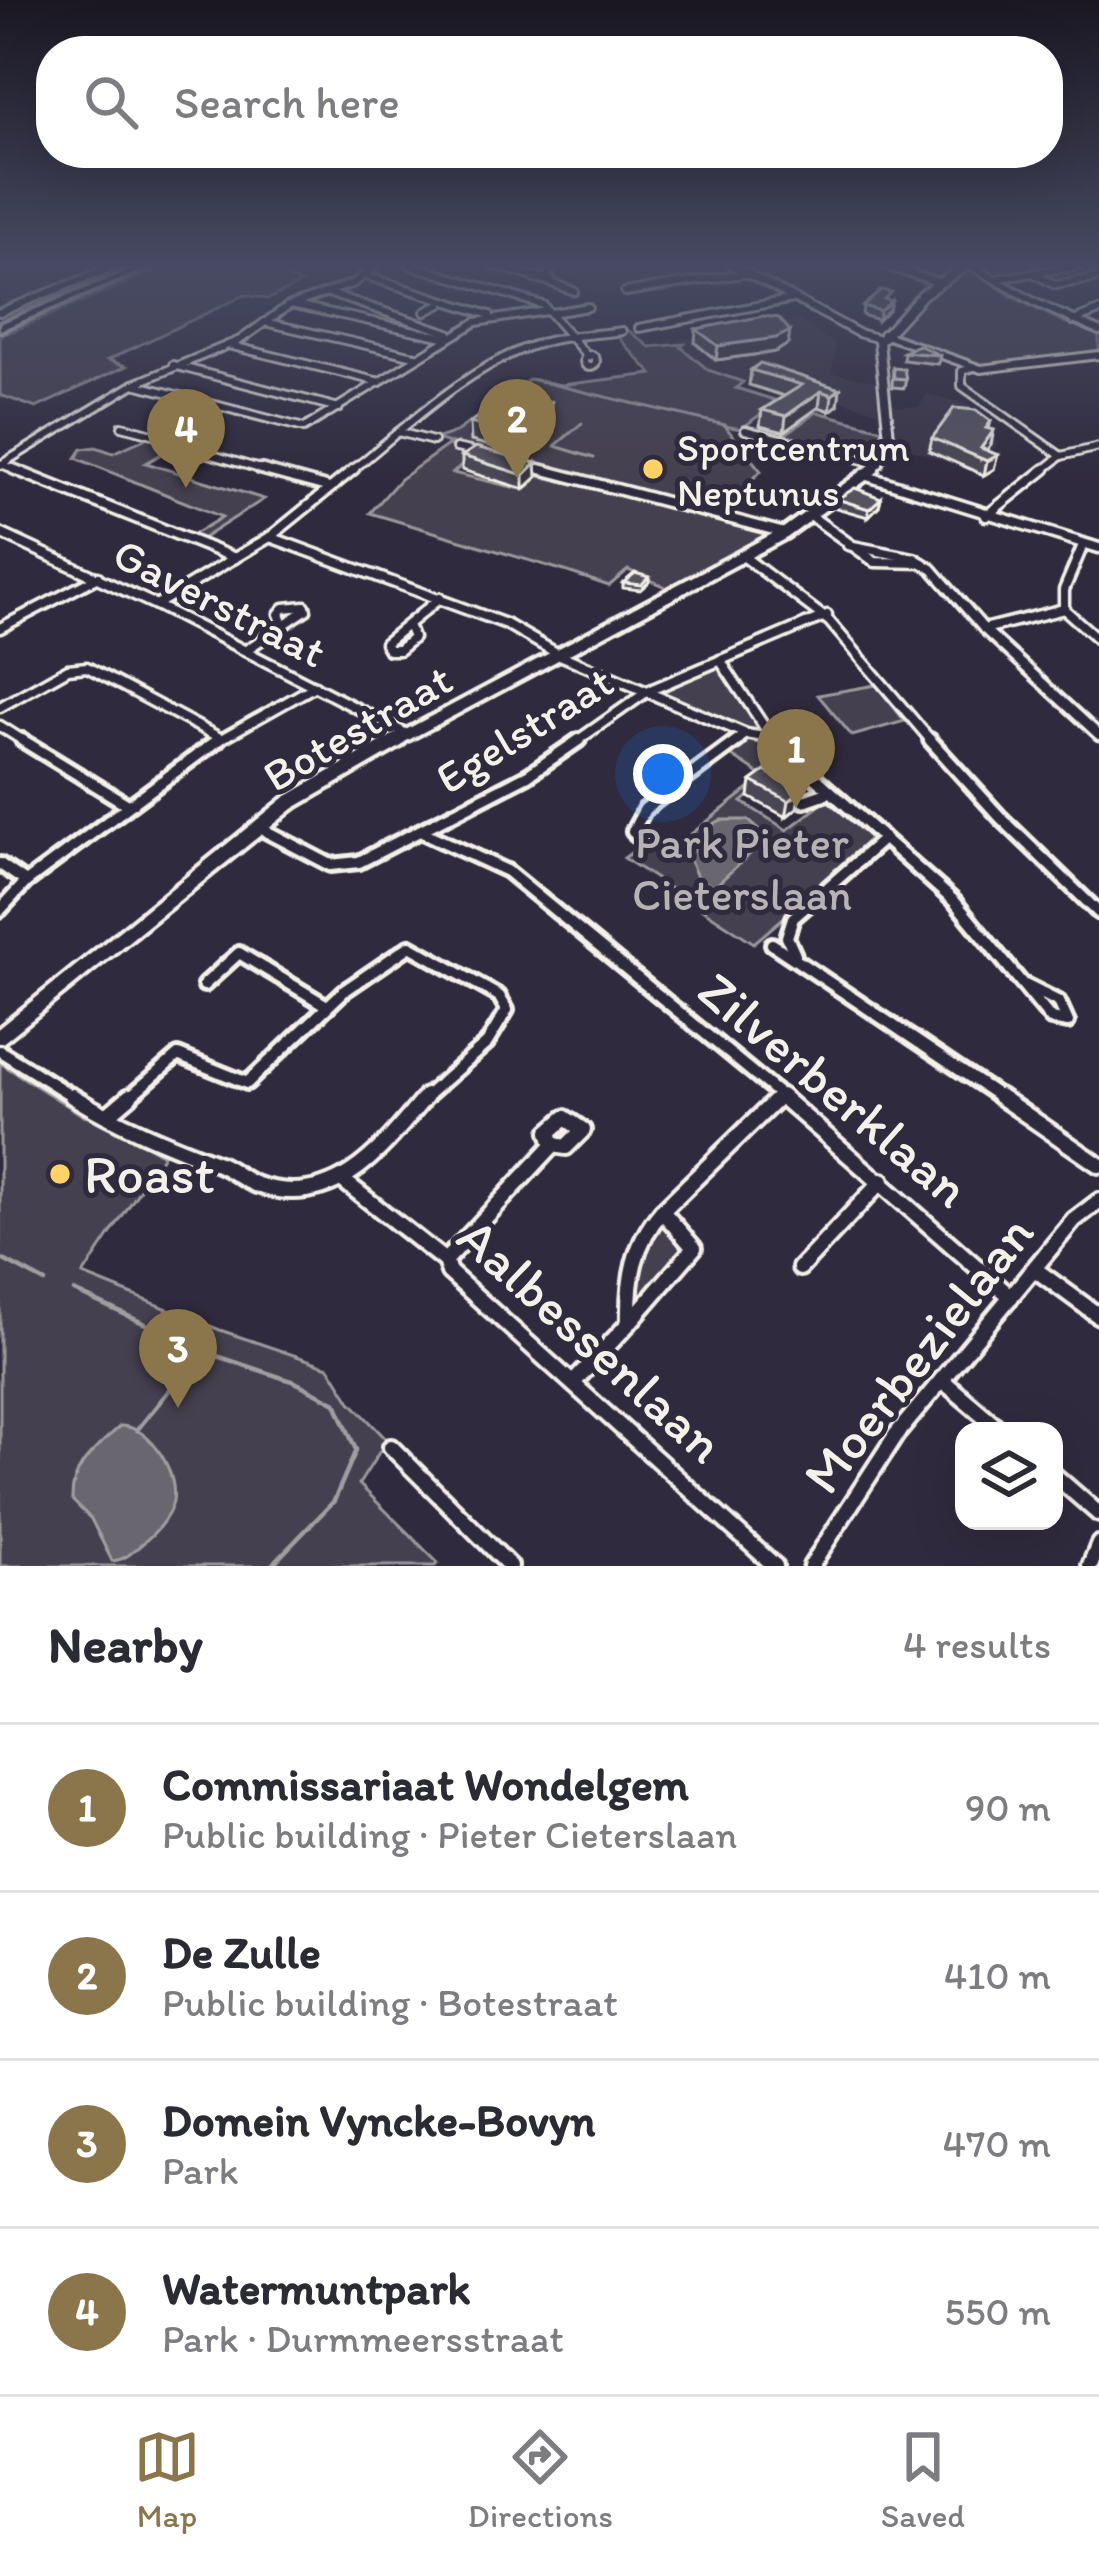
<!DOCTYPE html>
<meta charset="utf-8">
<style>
:root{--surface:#fff;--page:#f7f7f7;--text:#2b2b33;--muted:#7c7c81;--line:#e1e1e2;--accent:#8a764a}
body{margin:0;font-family:Itim,sans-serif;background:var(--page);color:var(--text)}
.controls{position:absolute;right:36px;bottom:36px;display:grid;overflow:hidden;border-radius:24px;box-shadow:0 12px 48px #0002}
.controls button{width:108px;height:108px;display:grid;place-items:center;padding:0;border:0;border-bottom:3px solid var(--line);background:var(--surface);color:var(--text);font:60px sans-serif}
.you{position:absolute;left:663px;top:774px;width:42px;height:42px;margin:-30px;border:9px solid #fff;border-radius:50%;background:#1a73e8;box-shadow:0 0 0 18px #1a73e833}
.badge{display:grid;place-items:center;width:78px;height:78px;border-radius:50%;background:var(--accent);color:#fff;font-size:39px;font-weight:700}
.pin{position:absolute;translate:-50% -99px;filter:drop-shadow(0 3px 6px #0008)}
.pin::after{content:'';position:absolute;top:63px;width:42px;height:36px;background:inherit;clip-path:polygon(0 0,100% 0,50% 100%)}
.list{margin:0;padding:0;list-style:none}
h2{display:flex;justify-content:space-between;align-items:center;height:156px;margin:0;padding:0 48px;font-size:51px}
h2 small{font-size:39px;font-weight:400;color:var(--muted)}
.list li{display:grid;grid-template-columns:78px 1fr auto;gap:36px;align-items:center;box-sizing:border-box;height:168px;padding:0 48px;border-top:3px solid var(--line)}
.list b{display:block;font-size:45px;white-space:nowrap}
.list p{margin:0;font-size:39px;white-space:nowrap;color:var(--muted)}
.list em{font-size:39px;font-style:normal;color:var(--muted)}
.icon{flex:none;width:66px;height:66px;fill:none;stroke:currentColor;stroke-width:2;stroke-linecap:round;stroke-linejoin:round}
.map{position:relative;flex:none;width:1099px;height:1566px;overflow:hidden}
.search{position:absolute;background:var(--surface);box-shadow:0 12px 48px #0002;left:36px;right:36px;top:36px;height:132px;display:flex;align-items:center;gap:30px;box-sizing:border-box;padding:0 42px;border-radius:48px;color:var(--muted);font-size:45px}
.sheet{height:828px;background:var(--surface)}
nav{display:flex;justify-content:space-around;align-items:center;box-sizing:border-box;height:168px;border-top:3px solid var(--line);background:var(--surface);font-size:33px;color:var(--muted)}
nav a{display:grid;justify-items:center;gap:6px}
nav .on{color:var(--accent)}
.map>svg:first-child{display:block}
</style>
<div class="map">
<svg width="1099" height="1566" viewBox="0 0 1099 1566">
<rect width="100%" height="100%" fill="#2f2a3d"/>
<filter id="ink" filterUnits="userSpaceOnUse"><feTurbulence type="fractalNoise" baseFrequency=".00833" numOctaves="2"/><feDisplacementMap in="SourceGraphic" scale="24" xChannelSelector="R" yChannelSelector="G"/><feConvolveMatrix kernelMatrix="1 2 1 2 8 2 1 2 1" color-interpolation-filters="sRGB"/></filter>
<g filter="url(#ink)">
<g fill="#3b3647">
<polygon points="0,265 112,265 0,310"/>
<polygon points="627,265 728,265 742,273 593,296 573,272"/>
<polygon points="800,320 836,345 832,373 876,381 880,412 757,374 743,382 708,370 679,345 662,343"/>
<polygon points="927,394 970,405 962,411 966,419 998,442 984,463 994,469 984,475 897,444 892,405 919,407"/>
</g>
<g fill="#454050" stroke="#9c989c" stroke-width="3">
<polygon points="169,265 308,265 285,276 301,283 268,299 245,295 108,360 126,366 36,408 0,395 0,336"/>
<polygon points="970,267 1012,297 1066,323 1099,332 1099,353 987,367 890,333 942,283"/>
<polygon points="629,331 650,347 684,344 681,347 708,370 743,382 736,388 778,401 741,429 725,426 761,471 713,516 774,533 672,590 628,570 609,586 568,572 370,513 400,479 448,445 476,453 453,473 525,490 539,476 669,505 435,439 456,432 530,379 561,385 652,374 615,334"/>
<polygon points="817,412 882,429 883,445 874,461 780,438"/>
<polygon points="151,436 175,446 146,463 264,499 200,540 191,536 222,517 76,458 82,449 96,447 113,453"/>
<polygon points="714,666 723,668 789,762 742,802 787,830 827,800 871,837 871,843 754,943 624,858 646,842 667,853 764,777 727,753 751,734 661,693"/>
<polygon points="876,685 905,721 852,736 818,695"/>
<polygon points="0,1063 84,1116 109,1123 163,1155 83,1275 220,1330 329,1367 351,1402 387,1440 359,1484 438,1563 435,1566 0,1566"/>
<polygon points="658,1223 675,1228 687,1251 638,1304 640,1258"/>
</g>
<g fill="#6a6670" stroke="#a19ea0" stroke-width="3">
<polygon points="721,820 748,820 764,834 762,843 714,887 698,879 689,859 702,830"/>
<path d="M 120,1426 C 151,1425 181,1476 172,1505 C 167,1520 155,1533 143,1543 C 132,1552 126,1560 112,1561 L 91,1519 L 72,1500 C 71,1465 96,1449 120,1426 Z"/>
</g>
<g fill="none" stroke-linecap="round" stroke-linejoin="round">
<g stroke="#a19ea0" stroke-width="3">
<polyline points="534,380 725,425"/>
<polyline points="582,423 555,446 594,458"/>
</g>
<g stroke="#a19ea0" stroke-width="4.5">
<polyline points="0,1258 45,1282"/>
<polyline points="74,1291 208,1353 295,1382 336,1403 356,1450 334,1501 271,1566"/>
<polyline points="137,1430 201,1351"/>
</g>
<polyline stroke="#6a6670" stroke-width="6" points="0,333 163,265"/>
<defs>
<g id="street-far3">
<polyline points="410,265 543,305 588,357"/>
<polyline points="492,265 535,277"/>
<polyline points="732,265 858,333 880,339"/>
<polyline points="882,265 938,282"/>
<polyline points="970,265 1036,303 1099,331"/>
<polyline points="1033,273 1055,285 1099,278"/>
<polyline points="366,276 490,315"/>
<polygon points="546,276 552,281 534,279"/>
<polyline points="546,276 552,270 549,265"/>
<polyline points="995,279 1084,265"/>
<polyline points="549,282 574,291"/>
<polyline points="625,292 749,273"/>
<polyline points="328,293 449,333"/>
<polyline points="295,305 448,338"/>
<polyline points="0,312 118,265"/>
<polyline points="425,312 441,304"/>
<polyline points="551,313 588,307"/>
<polyline points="1073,321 1099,311"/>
<polyline points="265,322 419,357"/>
<polyline points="639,328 793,299"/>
<polyline points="883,334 981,369 1099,355"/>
<polyline points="228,345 380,382"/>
<circle cx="590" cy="361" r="6"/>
<polyline points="173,365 339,408"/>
<polyline points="974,367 962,371 962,386 1061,456"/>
<polyline points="134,384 304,428 476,322 546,311"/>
<polyline points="122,426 161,436"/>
<polygon points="183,427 186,432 172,443 160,439"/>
<polyline points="745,430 879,464"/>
<polyline points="398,432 433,441"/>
<polyline points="172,443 270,472"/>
<polyline points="456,448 480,453"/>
<polyline points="1,464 21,472"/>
<polyline points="0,465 134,384 240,340 288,306 354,283 376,265"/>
<polyline points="525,465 551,472"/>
<path d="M 350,472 C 406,427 468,366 537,344 C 564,335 595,335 622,331"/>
<polyline points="1041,472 1061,456 1099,447"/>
</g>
<g id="street-far2">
<polyline points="13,469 235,558"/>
<polyline points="260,469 330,488"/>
<polyline points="540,469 785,533"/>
<polyline points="867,476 1099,548"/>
<polyline points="811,516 875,562 922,563"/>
<polyline points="986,516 1045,469"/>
<polyline points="0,533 156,605 409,735"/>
<polyline points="270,537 506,624 560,655 746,734 770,738"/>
<polyline points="848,545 914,558 932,569 984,629 1099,735"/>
<polyline points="743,556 829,621 933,743"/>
<polyline points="156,605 270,537 354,469"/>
<polyline points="1064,609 1064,590 1083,545"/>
<polyline points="1064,609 1099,640"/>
<polyline points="408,625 413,638 399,650 389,650 385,643 440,598"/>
<polyline points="0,628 98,577"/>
<polyline points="984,629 1064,609"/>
<polyline points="246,650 306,610 305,606 284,608 279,614 283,625"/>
<polyline points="720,660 775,743"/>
<polyline points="0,707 68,669 87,667 220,738"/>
<polyline points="0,726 27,743"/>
<polyline points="214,743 315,686"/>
<polyline points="574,743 648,691 827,615"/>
<polyline points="734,743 746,734"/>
</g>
<g id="street-far1">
<polyline points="22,740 128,805"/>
<polyline points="773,740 955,902 1051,1019 1068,1022 1059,1002 1025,985"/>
<polyline points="930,740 1000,817 1099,913"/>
<polyline points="793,794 804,801 827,793"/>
<polyline points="258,827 331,865 359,862 528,775 579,740"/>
<polyline points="420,831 507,871 785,1099"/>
<polyline points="641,841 633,831 645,809 738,740"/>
<polyline points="0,864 26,882"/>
<polyline points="0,910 26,882 218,740"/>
<polyline points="772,944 1003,1099"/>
<polyline points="795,955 787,937 793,918 881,841"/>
<polyline points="204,985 239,953 327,1006"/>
<polyline points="0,1051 77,1099"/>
<polyline points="127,1099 178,1055 247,1083 344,991 410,946 499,996 507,1010 487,1043 423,1099"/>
</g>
<g id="street">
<path d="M 72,1096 C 117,1124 166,1144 216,1163 C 231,1168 242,1180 257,1185 C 335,1211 382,1149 426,1096"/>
<polyline points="781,1096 1011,1297"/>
<polyline points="999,1096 1099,1165"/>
<polyline points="110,1113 130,1096"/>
<polygon points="565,1118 583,1130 566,1147 553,1145 549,1132"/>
<polyline points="345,1182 445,1261 449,1272 775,1566"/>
<polyline points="662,1211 779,1097"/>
<path d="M 662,1211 L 694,1248 L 629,1323 C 628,1280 633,1244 662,1211 Z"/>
<polyline points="445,1261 553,1145"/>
<polyline points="800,1268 882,1181"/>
<polyline points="1036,1270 1099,1316"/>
<polyline points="942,1380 1002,1431"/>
<polyline points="575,1381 629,1323"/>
<polyline points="391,1447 510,1566"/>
<polyline points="1054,1475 1099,1514"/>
<polyline points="811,1566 896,1435 1074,1220 1099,1201"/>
<polyline points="1090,1566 1099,1544"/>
</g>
<polyline id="secondary-far2" points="870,472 890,446 879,342 923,294 967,265"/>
<polyline id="secondary-far1" points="392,743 785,533 873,469"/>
<polyline id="secondary" points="0,1036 289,803 398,740"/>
<polygon id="highway" points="144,265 154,265 0,330 0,324"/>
</defs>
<use href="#street-far3" stroke="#f4f1e8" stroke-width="12"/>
<use href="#street-far2" stroke="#f4f1e8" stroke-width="15"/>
<use href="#street-far1" stroke="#f4f1e8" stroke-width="20"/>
<use href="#street" stroke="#f4f1e8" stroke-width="22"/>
<use href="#secondary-far2" stroke="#f4f1e8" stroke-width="14"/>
<use href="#secondary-far1" stroke="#f4f1e8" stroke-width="18"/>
<use href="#secondary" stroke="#f4f1e8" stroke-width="22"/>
<use href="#highway" stroke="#f4f1e8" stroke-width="9"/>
<use href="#street-far3" stroke="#2f2a3d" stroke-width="6"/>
<use href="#street-far2" stroke="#2f2a3d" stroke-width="8"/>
<use href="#street-far1" stroke="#2f2a3d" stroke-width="10"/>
<use href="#street" stroke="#2f2a3d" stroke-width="14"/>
<use href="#secondary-far2" stroke="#2f2a3d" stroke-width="8"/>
<use href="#secondary-far1" stroke="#2f2a3d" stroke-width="10"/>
<use href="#secondary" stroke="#2f2a3d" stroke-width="14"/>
<use href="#highway" fill="#2f2a3d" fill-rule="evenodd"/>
</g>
<g fill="#4a4752" stroke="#f4f1e8" stroke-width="3">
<polygon points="891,301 889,309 878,320 862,315 863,306"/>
<polygon points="696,329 790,331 788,344 775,352 716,360 695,343"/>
<polygon points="904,352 940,355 938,364 903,360"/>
<polygon points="893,368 906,379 904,388 892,387"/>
<polygon points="751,370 840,389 838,405 830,411 819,407 784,432 760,426 762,410 784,396 749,385"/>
<polygon points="551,420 534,437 515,452 471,441 470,423"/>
<polygon points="991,421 989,429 991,444 986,450 994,469 984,475 929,451 932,438"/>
<polygon points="462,456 536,463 537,477 524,489 462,470"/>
<polygon points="881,498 879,506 868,517 836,508 837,499"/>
<polygon points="649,577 649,582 640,590 623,588 623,583"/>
<polygon points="765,771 797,808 786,817 749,797 751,781"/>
</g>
<g fill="#3c3942" stroke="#f4f1e8" stroke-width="3">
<polygon points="891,301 889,309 878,320 880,311"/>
<polygon points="790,331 788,344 775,352 716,360 718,346"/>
<polygon points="840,389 838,405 830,411 832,395"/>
<polygon points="821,391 819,407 784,432 786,416"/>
<polygon points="551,402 551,420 534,437 515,452 515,434"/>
<polygon points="994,430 991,444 981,458 981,448"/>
<polygon points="998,455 994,469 984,475 987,461"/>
<polygon points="536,463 537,477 524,489 524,475"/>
<polygon points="881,498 879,506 868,517 869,509"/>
<polygon points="800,792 797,808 786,817 789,801"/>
</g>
<g fill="#56525f" stroke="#f4f1e8" stroke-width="3">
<polygon points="881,290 891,292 884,299 891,301 880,311 863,306"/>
<polygon points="764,316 779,318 790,331 776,338 718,346 696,329"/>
<polygon points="918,345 940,355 904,352"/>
<polygon points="760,363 840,389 832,395 821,391 786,416 762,410 802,385 751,370"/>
<polygon points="893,368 904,369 906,379 894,378"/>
<polygon points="517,394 551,402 534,419 515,434 470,423 497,401 505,403"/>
<polygon points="954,408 976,410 991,421 986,428 994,430 981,448 998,455 987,461 932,438"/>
<polygon points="476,447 536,463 524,475 462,456"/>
<polygon points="855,488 881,498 869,509 837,499"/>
<polygon points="635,573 649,577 641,585 623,583"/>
<polygon points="765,771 800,792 789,801 751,781"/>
</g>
</g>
<linearGradient id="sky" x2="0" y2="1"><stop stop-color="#1a1722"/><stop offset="0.55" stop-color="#474a62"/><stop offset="1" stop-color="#474a62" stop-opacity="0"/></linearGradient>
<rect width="1099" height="484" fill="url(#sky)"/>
<g fill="#ffd166" stroke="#2f2a3d" stroke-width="4.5">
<circle cx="653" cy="469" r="12"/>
<circle cx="60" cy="1174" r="12"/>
</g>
<g text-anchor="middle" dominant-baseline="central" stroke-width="10" stroke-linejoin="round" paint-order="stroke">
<g font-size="39" fill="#f4f1e8" stroke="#2f2a3d" text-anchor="start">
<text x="677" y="447">Sportcentrum<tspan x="677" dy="45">Neptunus</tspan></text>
</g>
<g font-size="45" fill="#f4f1e8" stroke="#2f2a3d">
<text transform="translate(220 602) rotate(27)">Gaverstraat</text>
<text transform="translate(357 727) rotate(-30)">Botestraat</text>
<text transform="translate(524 729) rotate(-32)">Egelstraat</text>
</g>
<g font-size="45" fill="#b7b3b3" stroke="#2f2a3d">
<text x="742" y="842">Park Pieter<tspan x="742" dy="52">Cieterslaan</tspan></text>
</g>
<g font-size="54" fill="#f4f1e8" stroke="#2f2a3d">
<text transform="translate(834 1089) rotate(40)">Zilverberklaan</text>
<text transform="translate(591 1340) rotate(42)">Aalbessenlaan</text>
<text transform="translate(918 1354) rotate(-52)">Moerbezielaan</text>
</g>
<g font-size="54" fill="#f4f1e8" stroke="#2f2a3d" text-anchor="start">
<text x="84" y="1174">Roast</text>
</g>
</g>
</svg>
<div class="controls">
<button><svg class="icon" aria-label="layers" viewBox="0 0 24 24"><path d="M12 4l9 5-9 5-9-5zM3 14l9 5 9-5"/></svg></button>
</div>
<div class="you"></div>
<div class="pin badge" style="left:796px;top:808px">1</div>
<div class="pin badge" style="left:517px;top:478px">2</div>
<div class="pin badge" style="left:178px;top:1408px">3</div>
<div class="pin badge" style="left:186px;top:488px">4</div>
<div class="search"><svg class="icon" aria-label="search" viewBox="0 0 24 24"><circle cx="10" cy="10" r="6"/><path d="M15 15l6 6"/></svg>Search here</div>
</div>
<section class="sheet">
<h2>Nearby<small>4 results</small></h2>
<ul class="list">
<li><span class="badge">1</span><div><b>Commissariaat Wondelgem</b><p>Public building · Pieter Cieterslaan</p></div><em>90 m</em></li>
<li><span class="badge">2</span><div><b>De Zulle</b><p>Public building · Botestraat</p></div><em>410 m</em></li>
<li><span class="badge">3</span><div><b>Domein Vyncke-Bovyn</b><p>Park</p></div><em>470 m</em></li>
<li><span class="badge">4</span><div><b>Watermuntpark</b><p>Park · Durmmeersstraat</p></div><em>550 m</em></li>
</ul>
</section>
<nav>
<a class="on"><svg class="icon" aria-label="map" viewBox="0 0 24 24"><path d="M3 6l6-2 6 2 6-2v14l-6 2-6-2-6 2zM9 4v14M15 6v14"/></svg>Map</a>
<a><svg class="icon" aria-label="directions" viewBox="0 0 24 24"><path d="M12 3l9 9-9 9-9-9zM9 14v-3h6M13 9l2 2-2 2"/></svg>Directions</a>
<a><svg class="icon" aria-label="saved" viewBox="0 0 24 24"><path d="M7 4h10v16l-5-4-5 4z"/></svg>Saved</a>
</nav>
